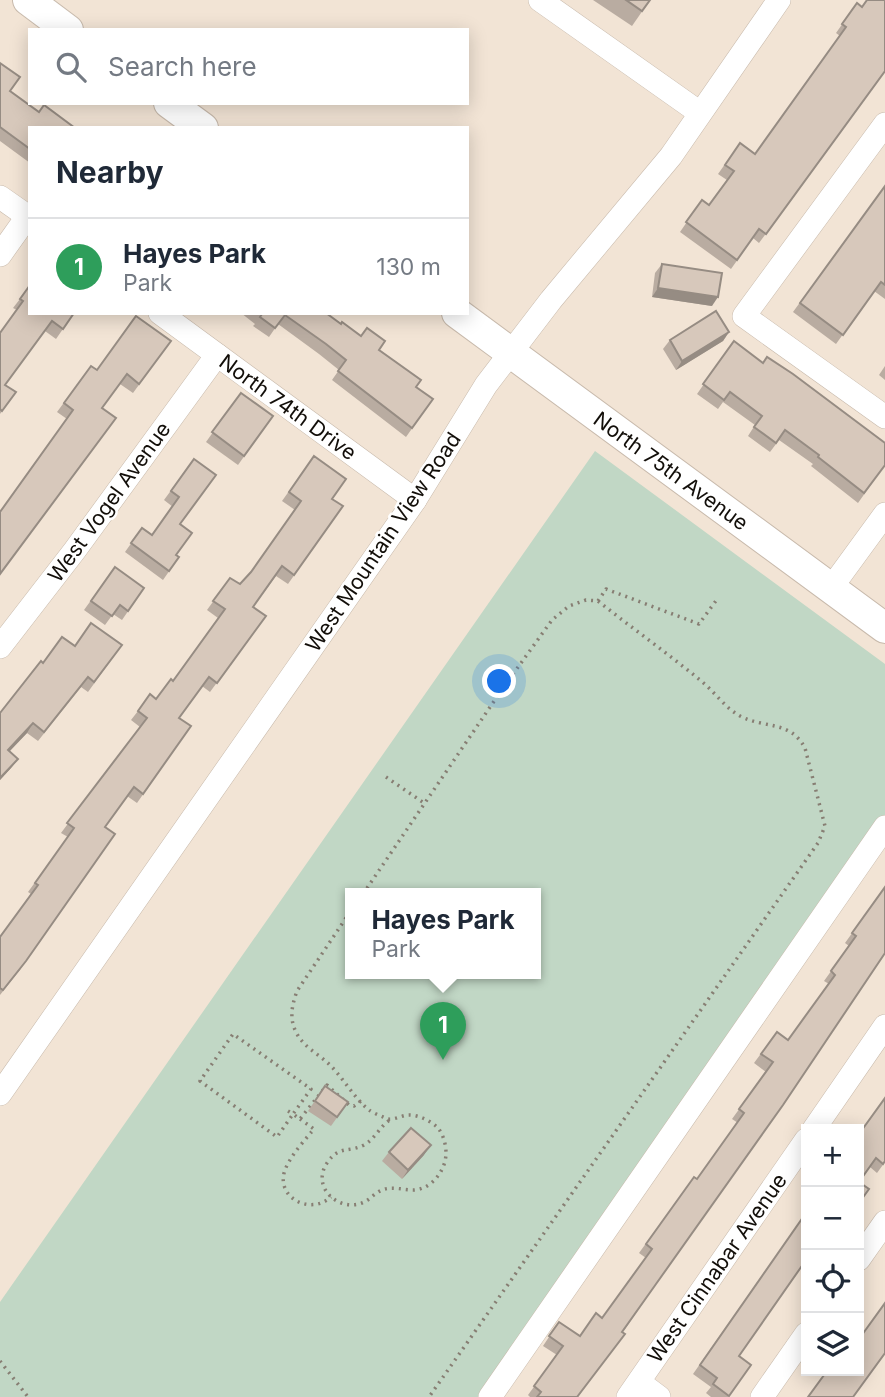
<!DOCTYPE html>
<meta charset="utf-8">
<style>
:root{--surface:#fff;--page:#f2f2f3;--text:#1f2937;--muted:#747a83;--line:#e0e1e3;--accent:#2563eb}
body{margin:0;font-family:Inter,sans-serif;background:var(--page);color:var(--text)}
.controls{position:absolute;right:21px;bottom:21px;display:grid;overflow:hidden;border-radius:0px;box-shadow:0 4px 18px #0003}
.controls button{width:63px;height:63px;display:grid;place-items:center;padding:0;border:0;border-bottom:2px solid var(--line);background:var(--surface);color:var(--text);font:35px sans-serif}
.you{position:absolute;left:500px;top:682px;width:24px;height:24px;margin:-18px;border:5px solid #fff;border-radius:50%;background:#1a73e8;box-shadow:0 0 0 10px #1a73e833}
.badge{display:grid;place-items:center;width:46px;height:46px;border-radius:50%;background:var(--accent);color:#fff;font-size:23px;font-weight:700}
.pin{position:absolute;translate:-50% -58px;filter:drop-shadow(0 2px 4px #0008)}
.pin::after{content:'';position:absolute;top:37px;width:24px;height:21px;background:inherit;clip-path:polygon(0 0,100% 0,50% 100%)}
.popup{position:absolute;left:345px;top:888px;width:196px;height:91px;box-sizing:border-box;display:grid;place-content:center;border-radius:0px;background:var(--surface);filter:drop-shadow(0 2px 5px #0005);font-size:23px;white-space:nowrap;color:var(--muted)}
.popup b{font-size:26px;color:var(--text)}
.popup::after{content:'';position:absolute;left:50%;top:100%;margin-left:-14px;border:14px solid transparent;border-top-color:var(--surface)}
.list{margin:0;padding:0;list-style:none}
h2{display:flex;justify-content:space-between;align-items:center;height:91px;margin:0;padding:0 28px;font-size:30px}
h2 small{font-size:23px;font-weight:400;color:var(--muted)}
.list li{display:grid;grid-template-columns:46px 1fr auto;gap:21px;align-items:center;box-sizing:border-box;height:98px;padding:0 28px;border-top:2px solid var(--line)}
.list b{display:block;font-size:26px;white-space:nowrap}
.list p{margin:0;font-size:23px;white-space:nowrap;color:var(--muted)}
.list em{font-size:23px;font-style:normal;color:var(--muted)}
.icon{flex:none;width:38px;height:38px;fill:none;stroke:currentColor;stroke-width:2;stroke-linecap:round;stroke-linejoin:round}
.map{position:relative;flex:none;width:885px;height:1397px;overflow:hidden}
.search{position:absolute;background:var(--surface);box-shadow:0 4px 18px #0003;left:28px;top:28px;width:441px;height:77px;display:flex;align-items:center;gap:18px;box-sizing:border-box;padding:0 24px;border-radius:0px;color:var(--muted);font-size:26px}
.panel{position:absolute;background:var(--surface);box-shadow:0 4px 18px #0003;left:28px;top:126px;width:441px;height:189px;border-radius:0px}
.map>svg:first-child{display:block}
</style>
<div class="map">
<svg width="885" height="1397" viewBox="0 0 885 1397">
<rect width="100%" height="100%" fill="#f2e4d5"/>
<path fill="#c1d7c5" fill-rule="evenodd" d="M 595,451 L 885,664 L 885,817 L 480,1397 L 0,1397 L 0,1302 ZM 350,894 L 536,894 L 536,974 L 350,974 Z"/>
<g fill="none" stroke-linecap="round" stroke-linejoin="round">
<defs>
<g id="minor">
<polyline points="540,0 700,113"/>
<polyline points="885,124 744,316 885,417"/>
<polyline points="0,197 30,218"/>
<polyline points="0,255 27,217"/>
<polyline points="160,313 415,500"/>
<polyline points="831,588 885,514"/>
<polyline points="0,647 75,550 217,355"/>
<polyline points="0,1094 415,500 486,385 551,300 671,156 779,0"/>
<polyline points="814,1129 885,1026"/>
<polyline points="859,1259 885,1222"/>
<polyline points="639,1382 659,1397"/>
<polyline points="490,1397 885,827"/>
<polyline points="628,1397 806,1140"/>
<polyline points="762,1397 806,1334"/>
</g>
<g id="major">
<polyline points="28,0 68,30"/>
<polyline points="169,103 203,128"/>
<polyline points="457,313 885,628"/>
</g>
</defs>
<use href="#minor" stroke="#c8baac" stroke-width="24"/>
<use href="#major" stroke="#c8baac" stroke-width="32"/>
<g stroke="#877e73" stroke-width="3.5" stroke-dasharray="2 5" stroke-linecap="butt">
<polyline points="598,601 606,589 699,624 718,598"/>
<polyline points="386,777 424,803"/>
<path d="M 363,894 L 503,688 L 552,620 L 569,606 L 586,600 L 598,601 C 632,628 667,653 700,680 C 714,691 725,708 740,716 C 765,729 790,720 805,748 L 825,826 L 818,843 L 429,1397"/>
<path d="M 350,912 L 297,991 C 292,1005 289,1018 296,1032 C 303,1047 319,1054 330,1065 C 344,1079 354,1098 369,1110 C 373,1113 383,1117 388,1119 C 395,1120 402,1115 409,1115 C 419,1115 431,1121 438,1128 C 443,1134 446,1144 446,1153 C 446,1170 432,1189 414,1190 C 403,1190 392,1186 382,1190 C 377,1192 373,1196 369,1199 C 345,1217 309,1190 327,1163 C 339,1145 348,1153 364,1145 C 375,1139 380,1126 390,1120"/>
<polyline points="288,1111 293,1114 311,1089 233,1034 200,1081 277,1137 293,1114 300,1119 327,1085 349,1105 354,1106 361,1101"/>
<path d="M 300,1119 L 314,1129 C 304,1141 291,1155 285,1170 C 275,1197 310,1216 331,1197"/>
<polyline points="0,1361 28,1397"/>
</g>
<use href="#minor" stroke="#fff" stroke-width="23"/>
<use href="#major" stroke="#fff" stroke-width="30"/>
</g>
<g fill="#b9aca1">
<polygon points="593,0 650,0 632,26"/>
<polygon points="857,3 885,71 759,243 753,238 731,269 680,232 702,200 709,205 727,180 718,174 740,143 755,154 840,36 836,33"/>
<polygon points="0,63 10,91 30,128 30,163 0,141"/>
<polygon points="885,186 885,299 874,291 836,344 793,312"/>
<polygon points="662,264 712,306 652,297 655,273"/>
<polygon points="20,299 74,313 56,339 45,331 5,385 16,392 0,414 0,333 17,310 13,308"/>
<polygon points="241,313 326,313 379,350 416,387 433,399 406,437 332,380 339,370 319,354 278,324 269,337 253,326 255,324"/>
<polygon points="729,332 723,341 676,370 663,349 670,340"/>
<polygon points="171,341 133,393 120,384 67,419 57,412 91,366 97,370"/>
<polygon points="734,341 885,465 858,503 811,466 813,464 779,440 770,452 748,436 755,425 723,402 718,409 697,394"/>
<polygon points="885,366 885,380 879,375"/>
<polygon points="241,393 273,416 238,465 206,442"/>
<polygon points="314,456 332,499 343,506 288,584 276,576 253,607 266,616 210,692 202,686 179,718 191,726 137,803 127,796 105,827 20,970 0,995 0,937 31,894 28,892 68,837 61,833 140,727 131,720 138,711 156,699 173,681 218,618 207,610 230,578 240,584 251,572 295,510 282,501"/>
<polygon points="194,459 180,525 177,555 179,557 163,580 125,552 142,528 152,535 173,507 164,500"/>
<polygon points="115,567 144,588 122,620 113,614 105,625 84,610"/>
<polygon points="122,645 88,692 81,687 38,741 27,733 10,751 18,759 11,768 0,780 0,713 43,663 75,646"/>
<polygon points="885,887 885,953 578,1397 530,1397 528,1395 557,1355 543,1346 559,1322 580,1336 602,1318 646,1258 639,1253 694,1177 697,1179 738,1123 732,1119 766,1072 754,1063 777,1032 788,1040 829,984 824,981 849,946 845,943"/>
<polygon points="325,1086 348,1102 331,1126 308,1111"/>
<polygon points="859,1134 885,1162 877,1173 870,1167 859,1182 859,1204"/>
<polygon points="389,1152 424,1155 402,1179 382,1161"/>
<polygon points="806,1213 739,1356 751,1365 728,1397 711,1397 706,1393 711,1387 693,1374"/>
</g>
<g fill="#968c83">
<polygon points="658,288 718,297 712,306 652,297"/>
<polygon points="729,332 723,341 676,370 682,361"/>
<polygon points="33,723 27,733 2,759 8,750"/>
<polygon points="18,759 11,768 0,780 0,778"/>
<polygon points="431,1145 424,1155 402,1179 408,1170"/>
</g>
<g fill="#d7c8bb" stroke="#968c83" stroke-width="2">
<polygon points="626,0 650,0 642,11"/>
<polygon points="867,0 885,0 885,71 766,234 759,229 737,260 686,222 702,200 709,205 734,171 725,165 740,143 755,154 846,27 842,24 857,3 862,7"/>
<polygon points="0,63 20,77 10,91 39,112 44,105 75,128 30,128 30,149 0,127"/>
<polygon points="885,186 885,285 881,282 843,335 800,303"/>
<polygon points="662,264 722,273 718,297 658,288"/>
<polygon points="30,285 30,313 74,313 63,329 52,321 5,385 16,392 2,411 0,409 0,333 23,301 20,299"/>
<polygon points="716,311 729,332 682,361 670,340"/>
<polygon points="260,313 326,313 341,324 342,322 361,336 367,328 385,341 379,350 421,380 416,387 433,399 412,428 338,371 346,360 326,344 285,315 275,328 260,317 262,314"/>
<polygon points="136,316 171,341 139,384 127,374 102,408 116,418 0,574 0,512 73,410 64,403 91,366 97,370"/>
<polygon points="734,341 763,363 767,357 793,374 885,443 885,465 864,493 818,457 819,455 785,430 776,443 754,427 762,416 730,392 724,400 703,384"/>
<polygon points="241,393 273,416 244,456 212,432"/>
<polygon points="314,456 346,479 332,499 343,506 294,575 282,566 253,607 266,616 217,683 209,677 179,718 191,726 143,794 134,787 105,827 115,834 26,961 3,990 0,988 0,937 38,885 35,883 74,828 67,823 147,718 138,711 150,694 156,699 171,679 173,681 225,609 213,601 230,578 240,584 251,572 301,501 289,492"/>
<polygon points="194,459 216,475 180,524 192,533 176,555 179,557 169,571 131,543 142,528 152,535 179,497 171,491"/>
<polygon points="115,567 144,588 128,611 120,605 112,616 91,601"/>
<polygon points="91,623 122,645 94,682 88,677 44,732 33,723 8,750 18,759 0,778 0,713 41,661 43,663 62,637 75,646"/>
<polygon points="885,887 885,953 783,1105 656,1284 622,1332 625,1334 577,1397 537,1397 541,1392 534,1386 563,1346 549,1336 559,1322 580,1336 596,1313 602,1318 652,1249 646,1244 694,1177 697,1179 744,1113 739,1109 773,1062 761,1054 777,1032 788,1040 835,975 831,971 856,936 852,933"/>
<polygon points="325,1086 348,1102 337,1117 315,1101"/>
<polygon points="885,1098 885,1161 883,1164 876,1158 859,1182 869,1189 859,1203 859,1134"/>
<polygon points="411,1128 431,1145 408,1170 389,1152"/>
<polygon points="806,1213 806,1260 739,1356 751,1365 729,1396 713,1384 717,1378 700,1365"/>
<polygon points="885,1303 885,1353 853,1397 808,1397 827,1371 859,1371 859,1339"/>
</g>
<g text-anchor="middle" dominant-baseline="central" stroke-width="5" stroke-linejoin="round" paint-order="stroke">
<g font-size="21" fill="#120e09" stroke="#fff">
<text transform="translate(288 407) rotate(36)">North 74th Drive</text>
<text transform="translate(671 471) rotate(36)">North 75th Avenue</text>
<text transform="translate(109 502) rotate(-54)">West Vogel Avenue</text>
<text transform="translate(383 542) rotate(-56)">West Mountain View Road</text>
<text transform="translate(717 1268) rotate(-55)">West Cinnabar Avenue</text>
</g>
</g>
</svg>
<div class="controls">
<button>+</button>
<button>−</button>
<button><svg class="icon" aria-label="locate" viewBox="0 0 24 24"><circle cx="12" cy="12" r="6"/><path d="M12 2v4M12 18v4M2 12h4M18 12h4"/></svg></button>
<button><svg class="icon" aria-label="layers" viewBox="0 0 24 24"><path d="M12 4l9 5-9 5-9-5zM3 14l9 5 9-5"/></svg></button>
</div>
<div class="you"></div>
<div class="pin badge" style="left:443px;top:1060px;background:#2e9e5b">1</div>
<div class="popup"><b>Hayes Park</b>Park</div>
<div class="search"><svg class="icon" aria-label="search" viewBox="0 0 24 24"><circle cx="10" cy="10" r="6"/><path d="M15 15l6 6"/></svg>Search here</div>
<section class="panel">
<h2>Nearby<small></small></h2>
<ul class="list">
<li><span class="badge" style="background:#2e9e5b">1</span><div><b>Hayes Park</b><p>Park</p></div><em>130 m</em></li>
</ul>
</section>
</div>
